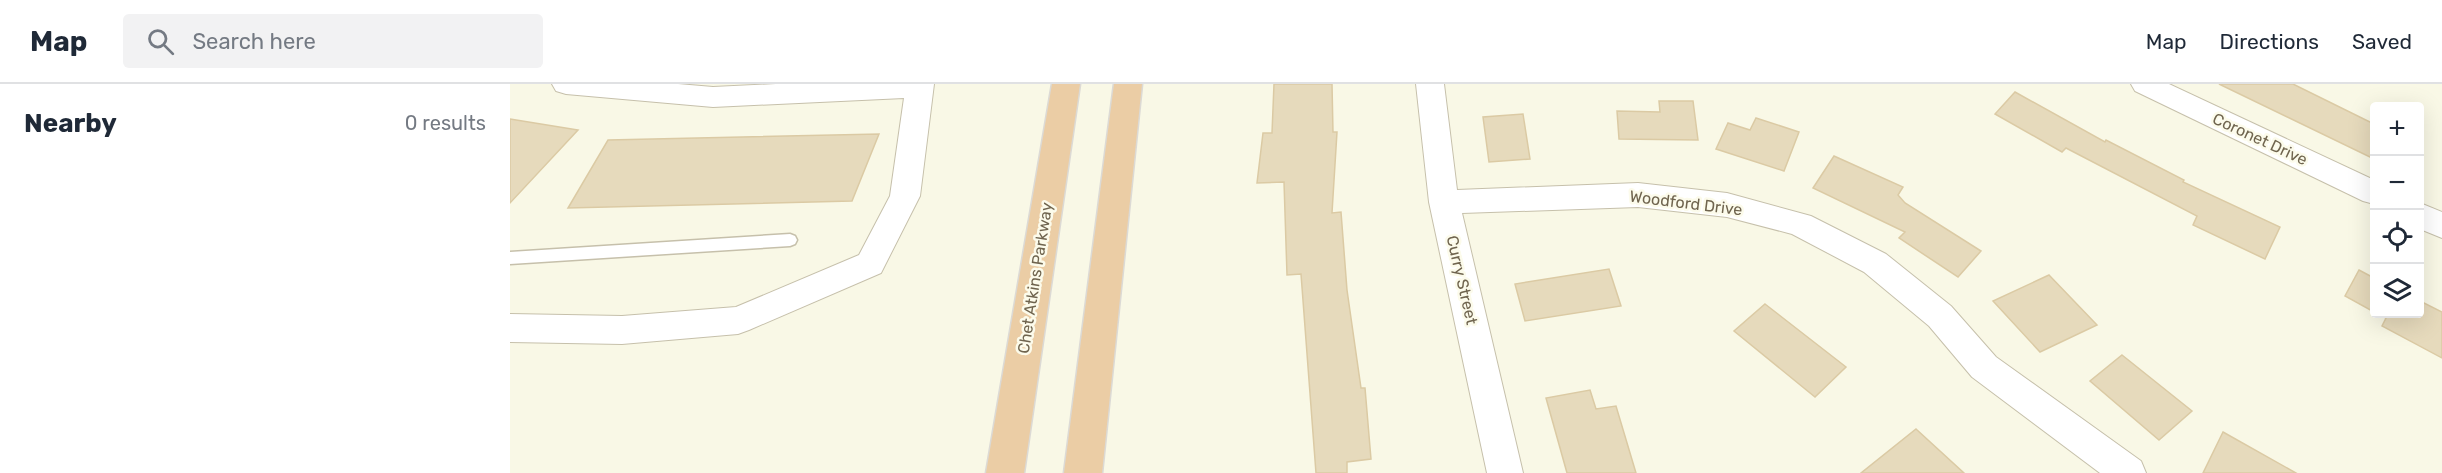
<!DOCTYPE html>
<meta charset="utf-8">
<style>
:root{--surface:#fff;--page:#f2f2f3;--text:#1f2937;--muted:#747a83;--line:#e0e1e3}
body{margin:0;font-family:Rubik,sans-serif;background:var(--page);color:var(--text)}
.controls{position:absolute;right:18px;top:18px;display:grid;overflow:hidden;border-radius:6px;box-shadow:0 6px 24px #0002}
.controls button{width:54px;height:54px;display:grid;place-items:center;padding:0;border:0;border-bottom:2px solid var(--line);background:var(--surface);color:var(--text);font:30px sans-serif}
.list{margin:0;padding:0;list-style:none}
h2{display:flex;justify-content:space-between;align-items:center;height:78px;margin:0;padding:0 24px;font-size:26px}
h2 small{font-size:20px;font-weight:400;color:var(--muted)}
.icon{flex:none;width:33px;height:33px;fill:none;stroke:currentColor;stroke-width:2;stroke-linecap:round;stroke-linejoin:round}
.map{position:relative;flex:none;width:1932px;height:389px;overflow:hidden}
header{display:flex;align-items:center;gap:36px;box-sizing:border-box;height:84px;padding:0 30px;background:var(--surface);border-bottom:2px solid var(--line)}
header strong{font-size:28px}
nav{display:flex;gap:33px;margin-inline-start:auto;font-size:21px}
.search{width:420px;height:54px;background:var(--page);display:flex;align-items:center;gap:15px;box-sizing:border-box;padding:0 21px;border-radius:6px;color:var(--muted);font-size:22px}
main{display:flex}
aside{flex:1;background:var(--surface)}
.map>svg:first-child{display:block}
</style>
<header>
<strong>Map</strong>
<div class="search"><svg class="icon" aria-label="search" viewBox="0 0 24 24"><circle cx="10" cy="10" r="6"/><path d="M15 15l6 6"/></svg>Search here</div>
<nav><a>Map</a><a>Directions</a><a>Saved</a></nav>
</header>
<main>
<aside>
<h2>Nearby<small>0 results</small></h2>
<ul class="list">
</ul>
</aside>
<div class="map">
<svg width="1932" height="389" viewBox="0 0 1932 389">
<rect width="100%" height="100%" fill="#f9f8e6"/>
<g fill="#e6dabc" stroke="#dbcaa4" stroke-width="1.5">
<polygon points="764,0 822,0 823,48 827,48 822,129 831,128 837,206 851,304 855,304 861,375 837,378 837,389 806,389 791,190 777,191 774,98 747,99 753,49 762,49"/>
<polygon points="1709,0 1783,0 1864,40 1864,70 1862,74"/>
<polygon points="1505,8 1595,58 1596,56 1674,96 1673,98 1770,143 1755,175 1683,141 1687,132 1556,64 1552,68 1485,30"/>
<polygon points="1149,17 1183,17 1188,56 1109,55 1107,27 1150,28"/>
<polygon points="1013,30 1020,75 979,78 973,33"/>
<polygon points="1246,34 1289,48 1274,87 1206,65 1218,39 1240,46"/>
<polygon points="0,35 68,46 0,119"/>
<polygon points="369,50 342,117 58,124 98,56"/>
<polygon points="1324,72 1393,103 1388,111 1395,119 1471,167 1448,193 1389,154 1395,148 1303,104"/>
<polygon points="1099,185 1111,222 1015,237 1005,200"/>
<polygon points="1849,186 1864,194 1864,228 1835,212"/>
<polygon points="1539,191 1587,241 1530,268 1483,217"/>
<polygon points="1910,217 1932,228 1932,274 1872,242 1876,234 1868,230 1910,230"/>
<polygon points="1255,220 1336,283 1305,313 1224,247"/>
<polygon points="1612,271 1682,327 1649,356 1580,297"/>
<polygon points="1080,306 1086,325 1106,322 1126,389 1057,389 1036,314"/>
<polygon points="1406,345 1454,389 1351,389"/>
<polygon points="1713,348 1786,389 1693,389"/>
</g>
<g fill="none" stroke-linecap="round" stroke-linejoin="round">
<defs>
<polygon id="service" points="280,150 285,152 287,156 285,160 280,162 0,180 0,168"/>
<g id="minor">
<polygon points="42,0 168,0 203,3 266,0 424,0 410,112 371,189 239,246 228,250 112,260 0,258 0,230 112,232 226,223 349,171 380,112 394,14 203,23 56,10 46,7"/>
<polygon points="906,0 934,0 947,106 1128,99 1217,109 1301,132 1376,170 1441,222 1486,273 1631,377 1636,389 1590,389 1462,293 1419,242 1354,188 1282,150 1217,133 1128,123 952,129 1013,389 977,389 919,118"/>
<polygon points="1621,0 1659,0 1864,96 1864,120 1853,117 1625,7"/>
<polygon points="1910,119 1932,128 1932,154 1910,145"/>
</g>
<g id="motorway">
<polygon points="542,0 570,0 514,389 476,389"/>
<polygon points="604,0 632,0 592,389 554,389"/>
</g>
</defs>
<use href="#service" stroke="#c6c0ab" stroke-width="3"/>
<use href="#minor" stroke="#c6c0ab" stroke-width="2"/>
<use href="#motorway" stroke="#dcdad5" stroke-width="3"/>
<use href="#service" fill="#fff" fill-rule="evenodd"/>
<use href="#minor" fill="#fff" fill-rule="evenodd"/>
<use href="#motorway" fill="#ebcda5" fill-rule="evenodd"/>
</g>
<g text-anchor="middle" dominant-baseline="central" stroke-width="5" stroke-linejoin="round" paint-order="stroke">
<g font-size="16" fill="#6f644e" stroke="#fcfbeb">
<text transform="translate(1750 55) rotate(25)">Coronet Drive</text>
<text transform="translate(1176 119) rotate(7)">Woodford Drive</text>
<text transform="translate(525 194) rotate(-81)">Chet Atkins Parkway</text>
<text transform="translate(952 196) rotate(77)">Curry Street</text>
</g>
</g>
</svg>
<div class="controls">
<button>+</button>
<button>−</button>
<button><svg class="icon" aria-label="locate" viewBox="0 0 24 24"><circle cx="12" cy="12" r="6"/><path d="M12 2v4M12 18v4M2 12h4M18 12h4"/></svg></button>
<button><svg class="icon" aria-label="layers" viewBox="0 0 24 24"><path d="M12 4l9 5-9 5-9-5zM3 14l9 5 9-5"/></svg></button>
</div>
</div>
</main>
